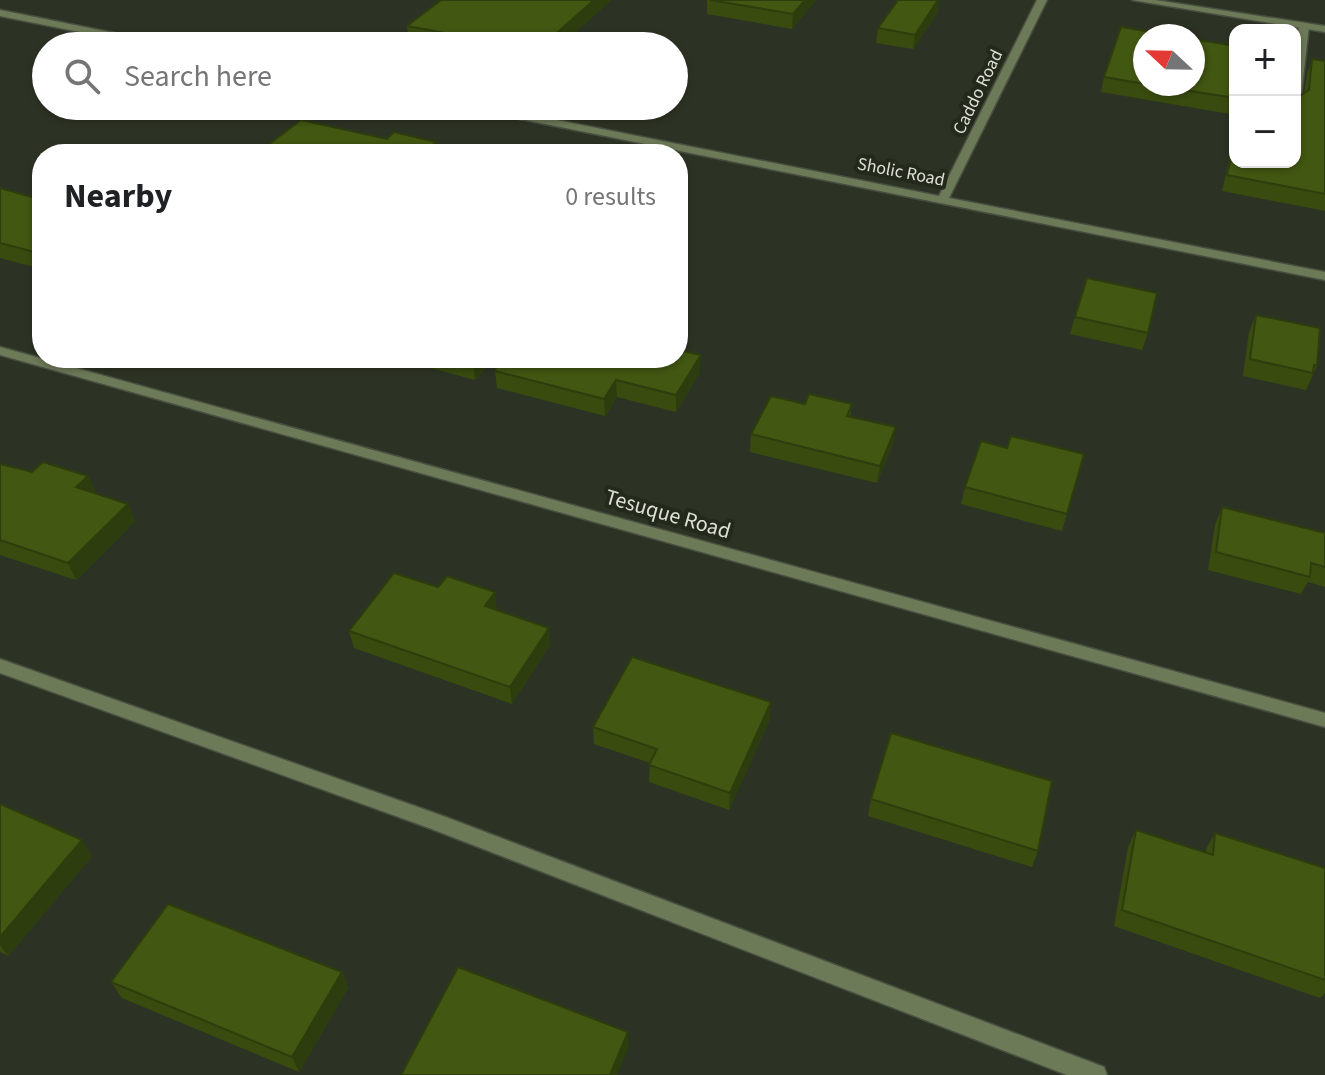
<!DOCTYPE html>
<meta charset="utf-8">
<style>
:root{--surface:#fff;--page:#f2f2f2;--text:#202124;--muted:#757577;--line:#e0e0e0}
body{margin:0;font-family:"Source Sans 3",sans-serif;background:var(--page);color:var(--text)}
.controls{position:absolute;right:24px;top:24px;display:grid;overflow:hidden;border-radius:16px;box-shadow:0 2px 6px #0004}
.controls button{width:72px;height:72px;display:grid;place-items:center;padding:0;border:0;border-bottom:2px solid var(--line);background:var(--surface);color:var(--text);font:40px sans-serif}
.compass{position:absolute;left:1133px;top:24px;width:72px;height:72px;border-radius:50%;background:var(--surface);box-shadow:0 2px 6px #0004;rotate:292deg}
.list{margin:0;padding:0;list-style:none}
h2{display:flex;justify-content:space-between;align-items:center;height:104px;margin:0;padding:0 32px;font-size:34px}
h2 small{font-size:26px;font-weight:400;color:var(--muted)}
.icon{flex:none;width:44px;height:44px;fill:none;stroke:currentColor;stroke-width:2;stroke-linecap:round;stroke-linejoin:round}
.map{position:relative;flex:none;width:1325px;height:1075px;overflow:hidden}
.search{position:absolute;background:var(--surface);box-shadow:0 2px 6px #0004;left:32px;top:32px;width:656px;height:88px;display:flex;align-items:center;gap:20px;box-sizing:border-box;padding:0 28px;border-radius:44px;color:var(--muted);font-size:30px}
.panel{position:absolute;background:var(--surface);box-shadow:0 2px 6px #0004;left:32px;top:144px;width:656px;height:224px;border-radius:32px}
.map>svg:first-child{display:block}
</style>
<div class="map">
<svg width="1325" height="1075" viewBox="0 0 1325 1075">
<rect width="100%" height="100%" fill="#2d3324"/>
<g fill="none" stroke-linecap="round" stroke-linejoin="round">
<defs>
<g id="service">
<polygon points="1304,23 1309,26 1300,105 1295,108 1295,61 1299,26"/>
<polygon points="0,659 443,816 1096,1064 1104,1067 1107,1075 1067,1075 429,828 0,673"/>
</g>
<g id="minor">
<polygon points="1037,0 1047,0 949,198 1325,272 1325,280 470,109 465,106 486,106 939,196"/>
<polygon points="0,10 164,43 169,46 149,46 0,16"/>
<polygon points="0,347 1325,713 1325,727 0,355"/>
</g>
<polygon id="tertiary" points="1132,0 1155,0 1325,26 1325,32"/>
</defs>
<use href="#service" stroke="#494f40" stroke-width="3"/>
<use href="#minor" stroke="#494f40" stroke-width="3"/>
<use href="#tertiary" stroke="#494f40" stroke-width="3"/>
<use href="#service" fill="#6d7a58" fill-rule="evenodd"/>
<use href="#minor" fill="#6d7a58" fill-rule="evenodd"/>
<use href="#tertiary" fill="#6d7a58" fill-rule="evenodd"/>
</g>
<g fill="#394b0f">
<polygon points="441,0 611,0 560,46 438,46 409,41 407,26"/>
<polygon points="707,0 816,0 792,29 707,14"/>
<polygon points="938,12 913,49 876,43 878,28"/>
<polygon points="1235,46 1235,118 1230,117 1230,114 1101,92 1104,77"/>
<polygon points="1312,59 1325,61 1325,211 1222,191 1235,135 1235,162 1300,96 1304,93 1307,74"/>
<polygon points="436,142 438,154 266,154 264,148"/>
<polygon points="0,188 42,200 42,269 0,258"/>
<polygon points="1256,315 1317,366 1306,390 1243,376 1249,332"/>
<polygon points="1075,317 1148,333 1142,350 1070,334"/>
<polygon points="394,358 495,358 475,380"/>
<polygon points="587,360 700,372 676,412 617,397 605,416 497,388 495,371"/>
<polygon points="805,404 852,404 850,417 893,444 877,483 750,452 751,434"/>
<polygon points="1007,448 1067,514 1062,531 961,504 965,487"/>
<polygon points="0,464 32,472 88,476 96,494 135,521 76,580 0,555"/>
<polygon points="1222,507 1325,533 1325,587 1308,582 1301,594 1208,570 1215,525"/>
<polygon points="495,592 496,610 550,645 512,704 354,648 349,631"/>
<polygon points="770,719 729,810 649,782 650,763 594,744 593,727"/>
<polygon points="871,799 1038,851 1032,867 868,816"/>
<polygon points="0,804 92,856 8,956 0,952"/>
<polygon points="1136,830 1206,853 1206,849 1215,833 1325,868 1325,993 1320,998 1114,926 1128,847"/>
<polygon points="342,972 348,988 299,1072 122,998 111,982"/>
</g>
<g fill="#2e3d0d">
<polygon points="594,0 611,0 560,46 542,46"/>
<polygon points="805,0 816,0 792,29 793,14"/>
<polygon points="938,0 940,0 938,12 913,49 915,35"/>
<polygon points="436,142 438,154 421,154"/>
<polygon points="701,355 700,372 676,412 676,395"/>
<polygon points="478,358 495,358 475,380 473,363"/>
<polygon points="616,380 617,397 605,416 604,399"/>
<polygon points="896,427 893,444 877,483 880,466"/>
<polygon points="88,476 96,494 76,487"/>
<polygon points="128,504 135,521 76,580 68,563"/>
<polygon points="495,592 497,609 487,624 485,606"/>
<polygon points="549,628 550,645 512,704 510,687"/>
<polygon points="771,702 770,719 729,810 730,793"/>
<polygon points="82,840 92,856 8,956 0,945 0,937"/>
<polygon points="342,972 348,988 299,1072 292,1057"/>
<polygon points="628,1032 629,1047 617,1075 610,1075"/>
</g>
<g fill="#425712" stroke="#2e3d0d" stroke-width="2">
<polygon points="441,0 594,0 542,46 516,46 407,26"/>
<polygon points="710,0 805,0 793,14"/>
<polygon points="898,0 938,0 915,35 878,28"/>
<polygon points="1121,27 1175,36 1145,36 1145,84 1104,77"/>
<polygon points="1193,39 1235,46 1235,98 1146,84 1193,84"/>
<polygon points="1295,56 1297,57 1300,96 1309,90 1312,59 1325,61 1325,194 1227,175 1235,142 1235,162 1295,162"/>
<polygon points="301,120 387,139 394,132 436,142 421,154 292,154 264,148"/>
<polygon points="0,188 42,200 42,254 0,243"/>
<polygon points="1087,278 1157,293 1148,333 1075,317"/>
<polygon points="1256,315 1320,328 1317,366 1314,365 1313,373 1250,359"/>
<polygon points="678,350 701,355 676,395 616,380 604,399 495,371 499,358 577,358 587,360 588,358 678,358"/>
<polygon points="454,358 478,358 473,363"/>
<polygon points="809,394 852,404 847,416 896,427 880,466 751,434 771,396 805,404"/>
<polygon points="1011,436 1084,454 1067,514 965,487 981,441 1007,448"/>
<polygon points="43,462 88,476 76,487 128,504 68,563 0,540 0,464 32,472"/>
<polygon points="1222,507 1325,533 1325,567 1311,563 1310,577 1216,552"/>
<polygon points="394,573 438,587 447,576 495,592 485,606 549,628 510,687 349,631"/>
<polygon points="632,657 771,702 730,793 649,765 657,749 593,727"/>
<polygon points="891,733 1052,781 1038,851 871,799"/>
<polygon points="0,804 82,840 0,937"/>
<polygon points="1136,830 1213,855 1215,833 1325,868 1325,980 1122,910"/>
<polygon points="168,904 342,972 292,1057 111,982"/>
<polygon points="458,967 628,1032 610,1075 401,1075"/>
</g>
<g text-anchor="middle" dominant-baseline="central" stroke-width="8" stroke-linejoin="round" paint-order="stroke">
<g font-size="18" fill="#dce0d6" stroke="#23291b">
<text transform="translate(978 92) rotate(-64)">Caddo Road</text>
<text transform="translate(901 172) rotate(11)">Sholic Road</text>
</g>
<g font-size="22" fill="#dce0d6" stroke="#23291b">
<text transform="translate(668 514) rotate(16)">Tesuque Road</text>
</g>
</g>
</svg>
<div class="controls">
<button>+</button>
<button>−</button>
</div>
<svg class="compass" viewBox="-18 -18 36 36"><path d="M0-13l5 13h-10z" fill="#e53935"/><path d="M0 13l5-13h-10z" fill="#757577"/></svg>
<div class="search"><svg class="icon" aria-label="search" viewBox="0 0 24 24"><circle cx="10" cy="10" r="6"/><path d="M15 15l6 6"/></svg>Search here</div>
<section class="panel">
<h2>Nearby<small>0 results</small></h2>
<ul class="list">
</ul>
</section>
</div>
